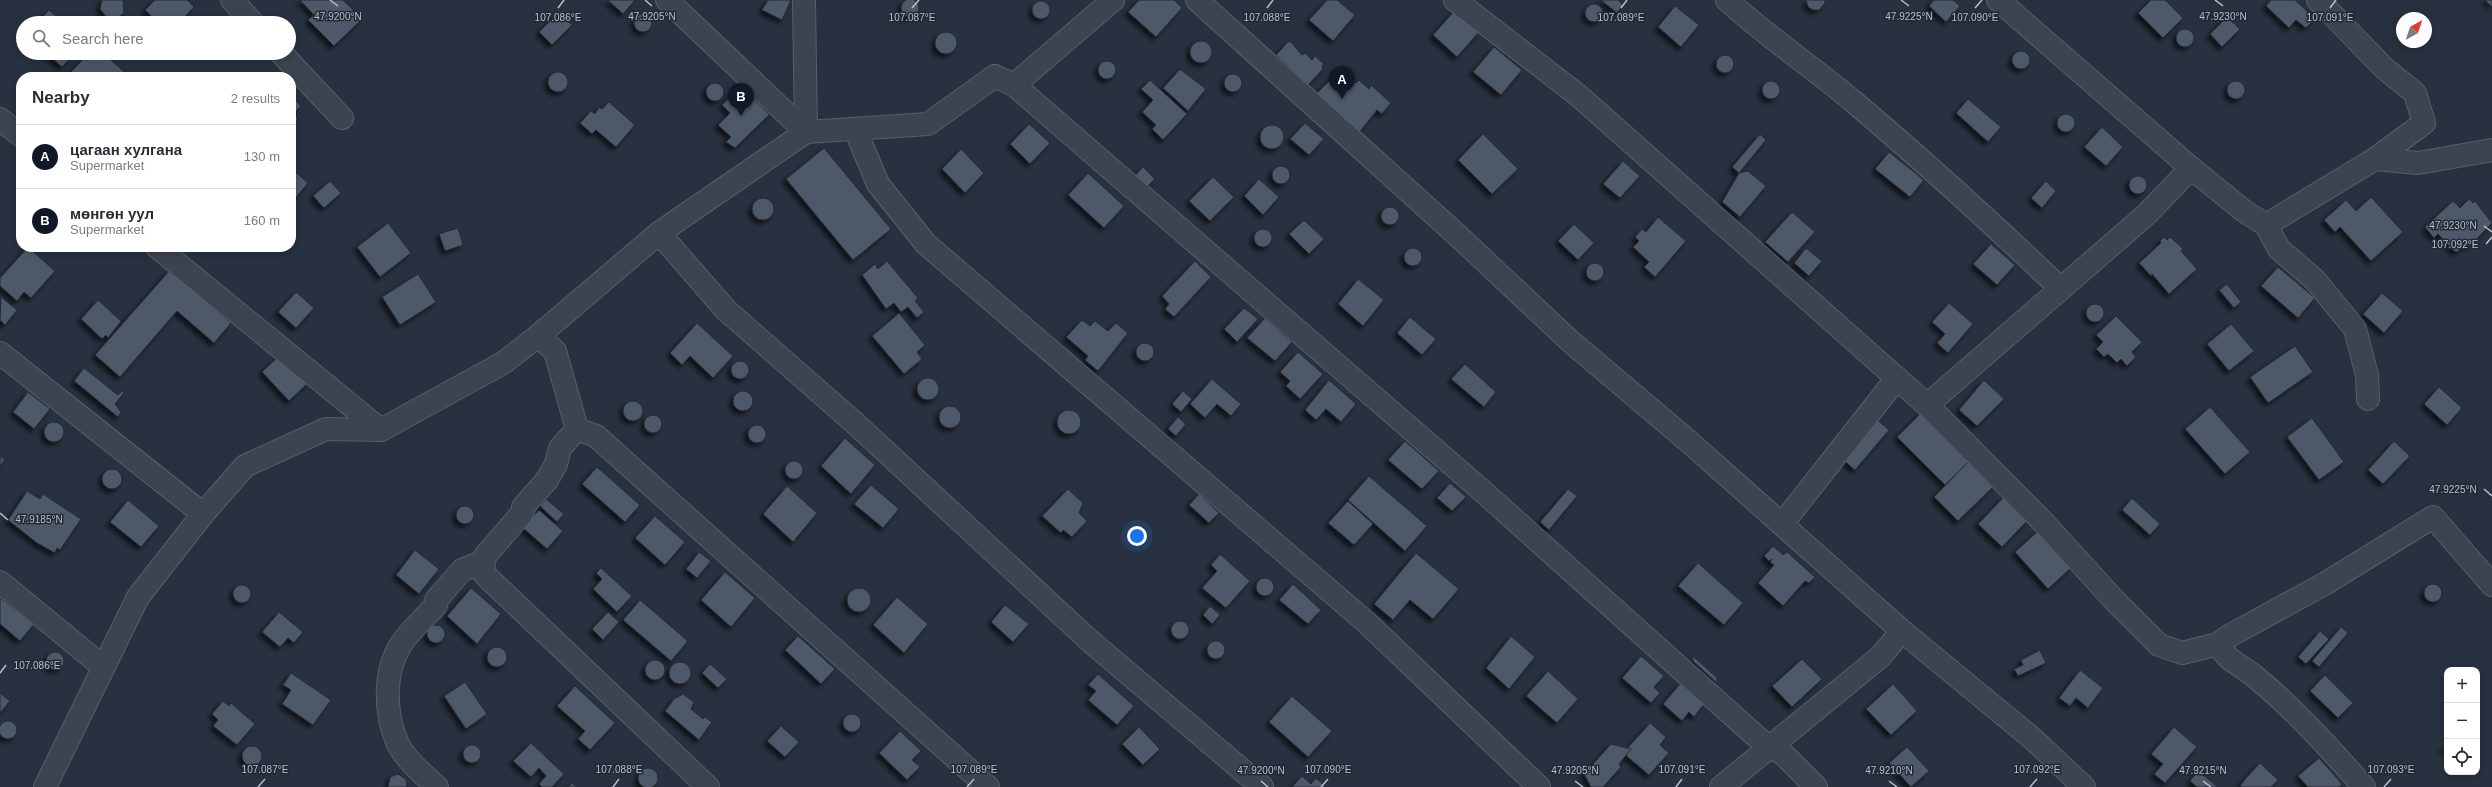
<!DOCTYPE html>
<meta charset="utf-8">
<style>
:root{--surface:#fff;--page:#f7f7f7;--text:#2b2b33;--muted:#7c7c81;--line:#e1e1e2;--accent:#111827}
body{margin:0;font-family:Helvetica,sans-serif;background:var(--page);color:var(--text)}
.controls{position:absolute;right:12px;bottom:12px;display:grid;overflow:hidden;border-radius:8px;box-shadow:0 2px 10px #0003}
.controls button{width:36px;height:36px;display:grid;place-items:center;padding:0;border:0;border-bottom:1px solid var(--line);background:var(--surface);color:var(--text);font:20px sans-serif}
.compass{position:absolute;left:2396px;top:12px;width:36px;height:36px;border-radius:50%;background:var(--surface);box-shadow:0 2px 10px #0003;rotate:40deg}
.you{position:absolute;left:1137px;top:536px;width:14px;height:14px;margin:-10px;border:3px solid #fff;border-radius:50%;background:#1a73e8;box-shadow:0 0 0 6px #1a73e833}
.badge{display:grid;place-items:center;width:26px;height:26px;border-radius:50%;background:var(--accent);color:#fff;font-size:13px;font-weight:700}
.pin{position:absolute;translate:-50% -33px;filter:drop-shadow(0 1px 2px #0008)}
.pin::after{content:'';position:absolute;top:21px;width:14px;height:12px;background:inherit;clip-path:polygon(0 0,100% 0,50% 100%)}
.list{margin:0;padding:0;list-style:none}
h2{display:flex;justify-content:space-between;align-items:center;height:52px;margin:0;padding:0 16px;font-size:17px}
h2 small{font-size:13px;font-weight:400;color:var(--muted)}
.list li{display:grid;grid-template-columns:26px 1fr auto;gap:12px;align-items:center;box-sizing:border-box;height:64px;padding:0 16px;border-top:1px solid var(--line)}
.list b{display:block;font-size:15px;white-space:nowrap}
.list p{margin:0;font-size:13px;white-space:nowrap;color:var(--muted)}
.list em{font-size:13px;font-style:normal;color:var(--muted)}
.icon{flex:none;width:22px;height:22px;fill:none;stroke:currentColor;stroke-width:2;stroke-linecap:round;stroke-linejoin:round}
.map{position:relative;flex:none;width:2492px;height:787px;overflow:hidden}
.search{position:absolute;background:var(--surface);box-shadow:0 2px 10px #0003;left:16px;top:16px;width:280px;height:44px;display:flex;align-items:center;gap:10px;box-sizing:border-box;padding:0 14px;border-radius:22px;color:var(--muted);font-size:15px}
.panel{position:absolute;background:var(--surface);box-shadow:0 2px 10px #0003;left:16px;top:72px;width:280px;height:180px;border-radius:16px}
.map>svg:first-child{display:block}
</style>
<div class="map">
<svg width="2492" height="787" viewBox="0 0 2492 787">
<defs>
<filter id="shadow"><feDropShadow dx="-3.5" dy="3.5" stdDeviation="2" flood-color="#0009"/></filter>
</defs>
<rect width="100%" height="100%" fill="#28313f"/>
<g fill="#4e5868" stroke="#232b37" filter="url(#shadow)">
<circle cx="910" cy="8" r="9"/>
<polygon points="102,0 123,0 124,13 115,20 107,18 100,9"/>
<polygon points="155,0 187,0 194,7 179,23 158,23 145,10"/>
<polygon points="300,0 343,0 362,19 334,46 308,20 314,15"/>
<polygon points="608,0 635,0 623,14"/>
<polygon points="768,0 791,0 782,20 762,10"/>
<polygon points="1139,0 1174,0 1182,8 1156,37 1128,12"/>
<polygon points="1327,0 1337,0 1355,15 1333,41 1309,20"/>
<polygon points="1601,0 1618,0 1623,5 1617,13"/>
<polygon points="1806,0 1825,0 1825,3 1819,10 1813,10 1808,7"/>
<polygon points="1934,0 1953,0 1960,6 1946,22 1929,6"/>
<polygon points="2151,0 2165,0 2183,18 2163,38 2138,13"/>
<polygon points="2271,0 2295,0 2315,19 2306,28 2296,20 2289,28 2266,6"/>
<polygon points="2485,0 2492,0 2492,7"/>
<circle cx="1041" cy="10" r="9"/>
<circle cx="1594" cy="13" r="9"/>
<polygon points="1675,6 1699,25 1681,47 1658,27"/>
<polygon points="49,10 64,23 37,23"/>
<polygon points="1455,10 1479,32 1457,57 1433,35"/>
<polygon points="559,12 572,25 552,45 539,32"/>
<circle cx="643" cy="23" r="9"/>
<polygon points="2227,17 2240,29 2222,47 2210,34"/>
<circle cx="2185" cy="38" r="9"/>
<circle cx="946" cy="43" r="11"/>
<circle cx="1201" cy="52" r="11"/>
<polygon points="1288,42 1291,42 1302,55 1305,53 1312,60 1315,56 1324,64 1322,66 1323,69 1308,85 1276,55"/>
<polygon points="1494,47 1522,70 1501,95 1473,72"/>
<circle cx="2021" cy="60" r="9"/>
<polygon points="46,53 75,53 62,67"/>
<polygon points="89,53 103,53 130,77 70,77 68,75"/>
<circle cx="1725" cy="64" r="9"/>
<circle cx="1107" cy="70" r="9"/>
<polygon points="1180,69 1206,89 1188,111 1163,88"/>
<polygon points="1340,70 1356,83 1359,80 1369,89 1371,85 1391,103 1382,114 1377,110 1358,134 1317,93"/>
<circle cx="558" cy="82" r="10"/>
<circle cx="1233" cy="83" r="9"/>
<polygon points="1150,80 1187,114 1163,140 1152,129 1156,125 1142,112 1153,100 1141,89"/>
<circle cx="2236" cy="90" r="9"/>
<circle cx="1771" cy="90" r="9"/>
<circle cx="715" cy="92" r="9"/>
<polygon points="740,86 769,114 774,110 735,148 726,142 731,137 718,125 730,113 722,105"/>
<polygon points="291,95 301,106 293,114 298,119 291,126"/>
<polygon points="1968,99 2001,127 1988,142 1956,113"/>
<polygon points="609,102 635,125 616,147 596,130 592,134 580,123 591,111 595,114 599,107 602,109"/>
<circle cx="2066" cy="123" r="9"/>
<polygon points="1305,123 1324,139 1309,155 1290,139"/>
<polygon points="1029,124 1050,143 1030,164 1010,144"/>
<circle cx="1272" cy="137" r="12"/>
<polygon points="2102,127 2123,147 2106,166 2084,147"/>
<polygon points="1483,134 1518,169 1492,194 1458,160"/>
<polygon points="1760,134 1766,140 1739,173 1732,167"/>
<polygon points="824,148 891,229 853,260 786,179"/>
<polygon points="961,149 984,173 965,193 942,169"/>
<polygon points="1889,152 1924,180 1910,197 1875,169"/>
<polygon points="1623,161 1640,176 1620,198 1603,184"/>
<circle cx="1281" cy="175" r="9"/>
<polygon points="1143,167 1155,179 1143,191 1131,180"/>
<polygon points="291,168 308,183 293,201 291,199"/>
<polygon points="1748,171 1766,186 1740,217 1722,202 1739,173"/>
<polygon points="1088,173 1124,206 1104,228 1068,195"/>
<circle cx="2138" cy="185" r="9"/>
<polygon points="1213,177 1234,197 1210,221 1189,201"/>
<polygon points="1259,179 1279,197 1263,215 1244,196"/>
<polygon points="330,181 341,193 324,208 313,196"/>
<polygon points="2046,181 2056,191 2042,208 2031,198"/>
<polygon points="2371,197 2403,232 2371,261 2340,227 2335,232 2324,220 2346,200 2356,211"/>
<circle cx="763" cy="209" r="11"/>
<polygon points="2469,199 2473,203 2475,201 2492,223 2469,247 2467,244 2457,252 2454,251 2438,234 2434,238 2425,227 2453,201 2460,208"/>
<circle cx="1390" cy="216" r="9"/>
<polygon points="1792,212 1815,232 1788,262 1765,242"/>
<polygon points="1658,217 1686,241 1655,277 1644,267 1649,262 1633,247 1639,241 1635,237 1642,229 1646,232"/>
<polygon points="1304,220 1324,239 1309,254 1289,234"/>
<polygon points="388,223 411,253 380,277 357,247"/>
<polygon points="1574,224 1594,243 1578,260 1558,241"/>
<polygon points="458,228 463,245 445,251 439,234"/>
<circle cx="1263" cy="238" r="9"/>
<polygon points="2164,237 2167,240 2170,237 2180,246 2183,249 2181,251 2197,269 2169,294 2152,274 2151,276 2139,263 2161,243 2160,241"/>
<polygon points="1991,244 2015,265 1997,285 1973,264"/>
<polygon points="28,247 55,271 31,298 24,292 17,301 0,286 0,278"/>
<circle cx="1413" cy="257" r="9"/>
<polygon points="1806,248 1822,261 1809,276 1794,263"/>
<polygon points="887,261 918,298 915,301 924,312 917,318 908,307 901,312 894,303 886,309 862,275 875,264 878,269"/>
<polygon points="1195,261 1211,277 1174,317 1165,309 1169,304 1162,296"/>
<circle cx="1595" cy="272" r="9"/>
<polygon points="2278,267 2315,298 2298,318 2261,286"/>
<polygon points="170,270 231,323 214,343 177,311 120,377 95,355"/>
<polygon points="418,274 436,302 400,325 382,297"/>
<polygon points="1358,279 1384,300 1363,326 1338,304"/>
<polygon points="2227,284 2241,302 2234,308 2219,290"/>
<polygon points="296,292 314,308 296,328 278,312"/>
<polygon points="2382,293 2403,311 2384,333 2363,314"/>
<polygon points="1,297 17,310 5,325 0,320"/>
<polygon points="98,300 121,321 108,338 106,335 102,339 81,319"/>
<polygon points="1949,303 1973,324 1948,353 1937,343 1945,334 1932,322"/>
<circle cx="2095" cy="313" r="9"/>
<polygon points="1244,308 1258,319 1237,342 1224,329"/>
<polygon points="899,313 925,345 917,352 922,359 904,374 872,336"/>
<polygon points="2116,316 2142,342 2132,352 2136,357 2127,366 2121,359 2117,363 2108,354 2104,357 2096,349 2103,342 2096,335"/>
<polygon points="1410,317 1436,339 1422,355 1397,333"/>
<polygon points="1265,318 1292,342 1275,361 1247,338"/>
<polygon points="1082,320 1090,326 1095,321 1108,331 1116,323 1128,333 1098,371 1085,360 1088,356 1066,337"/>
<polygon points="697,323 733,356 713,378 690,356 682,365 670,353"/>
<polygon points="2231,324 2254,351 2229,371 2207,344"/>
<circle cx="1145" cy="352" r="9"/>
<polygon points="2295,346 2313,372 2268,403 2250,377"/>
<polygon points="1298,352 1323,374 1300,399 1286,386 1290,381 1280,372"/>
<polygon points="281,354 309,382 289,401 262,372"/>
<circle cx="740" cy="370" r="9"/>
<polygon points="1465,364 1496,392 1484,407 1451,379"/>
<polygon points="84,368 118,395 122,391 124,393 115,404 121,412 118,417 74,381"/>
<circle cx="928" cy="389" r="11"/>
<polygon points="1212,379 1241,404 1231,416 1217,404 1205,418 1190,404"/>
<polygon points="1329,380 1356,404 1341,422 1326,409 1316,420 1305,410"/>
<polygon points="1984,380 2004,399 1977,426 1959,410"/>
<polygon points="2439,387 2462,408 2447,425 2424,404"/>
<circle cx="743" cy="401" r="10"/>
<polygon points="1183,391 1192,399 1181,412 1172,404"/>
<polygon points="28,392 50,409 34,429 13,412"/>
<circle cx="633" cy="411" r="10"/>
<circle cx="950" cy="417" r="11"/>
<polygon points="2210,407 2250,452 2225,474 2185,429"/>
<circle cx="1069" cy="422" r="12"/>
<polygon points="1923,411 1971,459 1945,485 1897,437"/>
<circle cx="653" cy="424" r="9"/>
<polygon points="1178,417 1186,424 1176,436 1168,429"/>
<polygon points="1875,418 1889,430 1855,470 1841,458"/>
<polygon points="2312,418 2344,462 2319,480 2287,437"/>
<circle cx="54" cy="432" r="10"/>
<circle cx="757" cy="434" r="9"/>
<polygon points="845,438 875,465 851,494 821,466"/>
<polygon points="1405,441 1439,471 1422,489 1388,460"/>
<polygon points="2394,441 2410,456 2383,484 2368,470"/>
<polygon points="0,456 5,460 0,466"/>
<polygon points="1971,459 1996,484 1958,521 1934,497"/>
<circle cx="794" cy="470" r="9"/>
<polygon points="597,467 640,505 625,522 582,484"/>
<circle cx="112" cy="479" r="10"/>
<polygon points="1369,476 1427,526 1405,551 1348,500"/>
<polygon points="1450,483 1466,497 1452,511 1437,498"/>
<polygon points="871,485 899,509 883,528 854,504"/>
<polygon points="787,486 817,513 793,542 763,514"/>
<polygon points="1068,489 1083,503 1079,513 1087,521 1072,537 1063,530 1061,533 1042,516"/>
<polygon points="1568,489 1577,496 1549,530 1540,522"/>
<polygon points="27,491 40,499 43,494 81,519 60,550 57,548 55,553 37,543 8,520"/>
<polygon points="1199,494 1219,513 1209,523 1189,505"/>
<polygon points="2004,497 2028,520 2002,547 1978,524"/>
<polygon points="2132,498 2160,524 2150,535 2122,510"/>
<polygon points="546,499 564,514 557,522 540,506"/>
<polygon points="128,500 159,526 141,547 110,522"/>
<polygon points="1348,501 1373,524 1354,545 1328,523"/>
<circle cx="465" cy="515" r="9"/>
<polygon points="539,510 563,531 547,549 523,528"/>
<polygon points="655,516 685,542 665,565 635,538"/>
<polygon points="2038,531 2072,567 2048,589 2015,552"/>
<polygon points="1773,546 1783,555 1787,552 1815,577 1809,583 1805,581 1783,606 1758,583 1774,565 1770,562 1772,559 1769,561 1764,556"/>
<polygon points="415,550 439,569 419,594 396,575"/>
<polygon points="699,552 711,561 697,578 686,569"/>
<polygon points="1416,553 1459,589 1433,619 1410,600 1393,620 1374,604"/>
<polygon points="1220,554 1250,581 1226,608 1202,588 1217,571 1211,565"/>
<polygon points="1698,563 1743,603 1724,625 1678,586"/>
<polygon points="601,568 632,596 617,612 593,589 602,579 596,573"/>
<polygon points="725,572 755,598 731,627 701,600"/>
<circle cx="1265" cy="587" r="9"/>
<circle cx="2433" cy="593" r="9"/>
<polygon points="1293,584 1321,610 1308,624 1279,600"/>
<circle cx="242" cy="594" r="9"/>
<circle cx="859" cy="600" r="12"/>
<polygon points="471,588 501,614 477,644 447,616"/>
<polygon points="897,597 928,624 904,653 873,625"/>
<polygon points="0,598 34,624 20,641 0,624"/>
<polygon points="640,600 688,641 671,661 623,620"/>
<polygon points="1005,605 1029,624 1013,642 991,622"/>
<polygon points="1210,606 1220,615 1212,624 1203,615"/>
<polygon points="279,612 303,632 294,643 288,638 280,647 262,632"/>
<polygon points="608,612 619,622 603,640 592,629"/>
<circle cx="1180" cy="630" r="9"/>
<circle cx="436" cy="634" r="9"/>
<polygon points="2341,627 2348,633 2319,667 2312,661"/>
<polygon points="2320,631 2329,639 2306,664 2298,657"/>
<polygon points="798,636 835,669 821,684 785,650"/>
<polygon points="1511,636 1535,657 1509,689 1486,668"/>
<circle cx="1216" cy="650" r="9"/>
<circle cx="497" cy="657" r="10"/>
<polygon points="2040,650 2046,663 2018,676 2014,669 2023,665 2021,660"/>
<circle cx="55" cy="661" r="9"/>
<polygon points="1641,656 1664,676 1654,687 1660,693 1651,703 1622,678"/>
<polygon points="1693,656 1717,678 1717,683 1693,661"/>
<polygon points="1802,659 1822,679 1792,707 1772,686"/>
<circle cx="655" cy="670" r="10"/>
<circle cx="680" cy="673" r="11"/>
<polygon points="710,664 727,679 718,688 702,673"/>
<polygon points="2080,670 2103,688 2088,708 2076,698 2070,706 2059,698"/>
<polygon points="1548,671 1578,699 1557,723 1526,696"/>
<polygon points="291,673 331,700 313,725 282,704 291,690 283,685"/>
<polygon points="1098,674 1134,706 1117,725 1088,700 1096,691 1088,685"/>
<polygon points="2325,675 2353,703 2338,718 2310,691"/>
<polygon points="465,682 487,714 466,729 444,696"/>
<polygon points="1680,684 1704,704 1694,717 1689,712 1682,721 1663,704"/>
<polygon points="1893,684 1917,711 1891,735 1866,709"/>
<polygon points="575,686 615,723 590,750 578,739 585,731 557,706"/>
<polygon points="0,693 10,701 0,713"/>
<polygon points="683,694 694,702 691,709 703,719 705,717 712,722 699,740 665,711 674,699"/>
<polygon points="1292,696 1332,731 1308,757 1269,722"/>
<polygon points="223,701 229,706 231,703 255,724 237,745 213,726 218,720 212,714"/>
<circle cx="852" cy="723" r="9"/>
<circle cx="8" cy="730" r="9"/>
<polygon points="1650,723 1666,737 1660,745 1669,753 1649,775 1623,753"/>
<polygon points="781,726 799,742 785,757 767,741"/>
<polygon points="1139,727 1160,749 1143,765 1122,744"/>
<polygon points="2174,727 2197,747 2165,783 2154,774 2163,764 2151,754"/>
<polygon points="900,731 921,751 912,760 920,767 907,780 879,753"/>
<polygon points="531,743 564,774 552,787 542,787 539,784 546,776 539,768 531,777 513,761"/>
<polygon points="1611,744 1631,749 1619,764 1621,767 1603,787 1591,787 1584,774"/>
<circle cx="472" cy="754" r="9"/>
<polygon points="2447,745 2447,753 2443,748"/>
<circle cx="252" cy="756" r="10"/>
<polygon points="1907,747 1929,771 1911,787 1889,763"/>
<polygon points="2319,758 2342,784 2339,787 2308,787 2298,776"/>
<polygon points="2260,763 2278,780 2271,787 2242,787 2240,786 2246,778"/>
<circle cx="648" cy="778" r="10"/>
<polygon points="2198,771 2218,787 2197,787 2190,781"/>
<polygon points="398,774 406,779 407,787 388,787 390,777"/>
<polygon points="1302,776 1311,784 1316,778 1326,787 1292,787"/>
<polygon points="572,783 577,787 568,787"/>
</g>
<g fill="none" stroke-linecap="round" stroke-linejoin="round">
<defs>
<g id="minor">
<polyline points="232,0 253,23"/>
<polyline points="667,0 806,132 928,124 995,76 1014,85 1113,0"/>
<polyline points="1197,0 1456,234 1570,341 1687,440 1902,631 2033,739 2084,787"/>
<polyline points="1455,0 1579,96 1927,405 2147,214 2191,168"/>
<path d="M 1727,0 C 1767,37 1813,67 1854,102 C 1925,162 1994,225 2061,289"/>
<polyline points="1998,0 2191,168 2244,211 2266,225 2279,249 2315,280 2355,329 2367,375 2368,399"/>
<polyline points="281,53 342,118"/>
<polyline points="1014,85 1479,488 1768,747 1782,753 1816,787"/>
<polyline points="0,119 21,136"/>
<polyline points="855,129 878,184 926,244 1366,622 1539,787"/>
<polyline points="2375,159 2418,163 2492,150"/>
<polyline points="2266,225 2375,159 2424,123 2415,93 2385,69 2318,0"/>
<polyline points="659,233 726,310 857,425 1090,641 1262,787"/>
<polyline points="157,247 381,430"/>
<polyline points="538,336 555,351 577,429"/>
<polyline points="0,353 203,514"/>
<polyline points="1927,405 2045,524 2115,601 2159,645 2182,653 2218,644"/>
<polyline points="577,429 596,436 988,787"/>
<polyline points="1782,524 1897,378"/>
<polyline points="483,569 485,556 523,512 523,507 547,480 556,464 560,448 577,429"/>
<polyline points="0,582 102,666"/>
<polyline points="45,787 138,597 203,514 245,466 326,429 381,430 503,363 538,336 659,233 806,132 804,0"/>
<path d="M 437,787 C 423,774 407,761 398,744 C 385,715 383,674 400,646 C 408,632 425,618 436,605 L 436,600 L 462,570 L 477,564 L 486,576 L 708,787"/>
<polyline points="1721,787 1880,657 1902,631"/>
<path d="M 2364,787 C 2331,750 2293,707 2254,676 C 2237,661 2232,666 2218,644 L 2229,636 L 2326,583 L 2433,517 L 2492,585"/>
</g>
</defs>
<use href="#minor" stroke="#575f6a" stroke-width="24"/>
<use href="#minor" stroke="#3c4450" stroke-width="22"/>
</g>
<path fill="none" stroke="#b9bfca" stroke-width="1.5" d="M 330,0 L 338,6M 645,0 L 652,6M 1901,0 L 1909,6M 2215,0 L 2223,6M 558,8 L 564,0M 912,8 L 919,0M 1267,8 L 1273,0M 1621,8 L 1627,0M 1975,8 L 1982,0M 2330,8 L 2336,0M 2484,226 L 2492,232M 2486,244 L 2492,237M 2484,489 L 2492,496M 0,513 L 8,520M 0,673 L 6,665M 1261,781 L 1268,787M 1575,781 L 1583,787M 1889,781 L 1897,787M 2203,781 L 2211,787M 258,787 L 265,779M 613,787 L 619,779M 967,787 L 974,779M 1321,787 L 1328,779M 1676,787 L 1682,779M 2030,787 L 2037,779M 2384,787 L 2391,779"/>
<g font-size="10" text-anchor="middle" fill="#b9bfca" stroke="#212935" stroke-width="3" stroke-linejoin="round" paint-order="stroke">
<text x="2223" y="20">47.9230°N</text>
<text x="338" y="20">47.9200°N</text>
<text x="652" y="20">47.9205°N</text>
<text x="1909" y="20">47.9225°N</text>
<text x="558" y="21">107.086°E</text>
<text x="912" y="21">107.087°E</text>
<text x="1267" y="21">107.088°E</text>
<text x="1621" y="21">107.089°E</text>
<text x="1975" y="21">107.090°E</text>
<text x="2330" y="21">107.091°E</text>
<text x="2453" y="229">47.9230°N</text>
<text x="2455" y="248">107.092°E</text>
<text x="2453" y="493">47.9225°N</text>
<text x="39" y="523">47.9185°N</text>
<text x="37" y="669">107.086°E</text>
<text x="265" y="773">107.087°E</text>
<text x="619" y="773">107.088°E</text>
<text x="974" y="773">107.089°E</text>
<text x="1328" y="773">107.090°E</text>
<text x="1682" y="773">107.091°E</text>
<text x="2037" y="773">107.092°E</text>
<text x="2391" y="773">107.093°E</text>
<text x="1261" y="774">47.9200°N</text>
<text x="1575" y="774">47.9205°N</text>
<text x="1889" y="774">47.9210°N</text>
<text x="2203" y="774">47.9215°N</text>
</g>
</svg>
<div class="controls">
<button>+</button>
<button>−</button>
<button><svg class="icon" aria-label="locate" viewBox="0 0 24 24"><circle cx="12" cy="12" r="6"/><path d="M12 2v4M12 18v4M2 12h4M18 12h4"/></svg></button>
</div>
<svg class="compass" viewBox="-18 -18 36 36"><path d="M0-13l5 13h-10z" fill="#e53935"/><path d="M0 13l5-13h-10z" fill="#7c7c81"/></svg>
<div class="you"></div>
<div class="pin badge" style="left:1342px;top:99px">A</div>
<div class="pin badge" style="left:741px;top:116px">B</div>
<div class="search"><svg class="icon" aria-label="search" viewBox="0 0 24 24"><circle cx="10" cy="10" r="6"/><path d="M15 15l6 6"/></svg>Search here</div>
<section class="panel">
<h2>Nearby<small>2 results</small></h2>
<ul class="list">
<li><span class="badge">A</span><div><b>цагаан хулгана</b><p>Supermarket</p></div><em>130 m</em></li>
<li><span class="badge">B</span><div><b>мөнгөн уул</b><p>Supermarket</p></div><em>160 m</em></li>
</ul>
</section>
</div>
